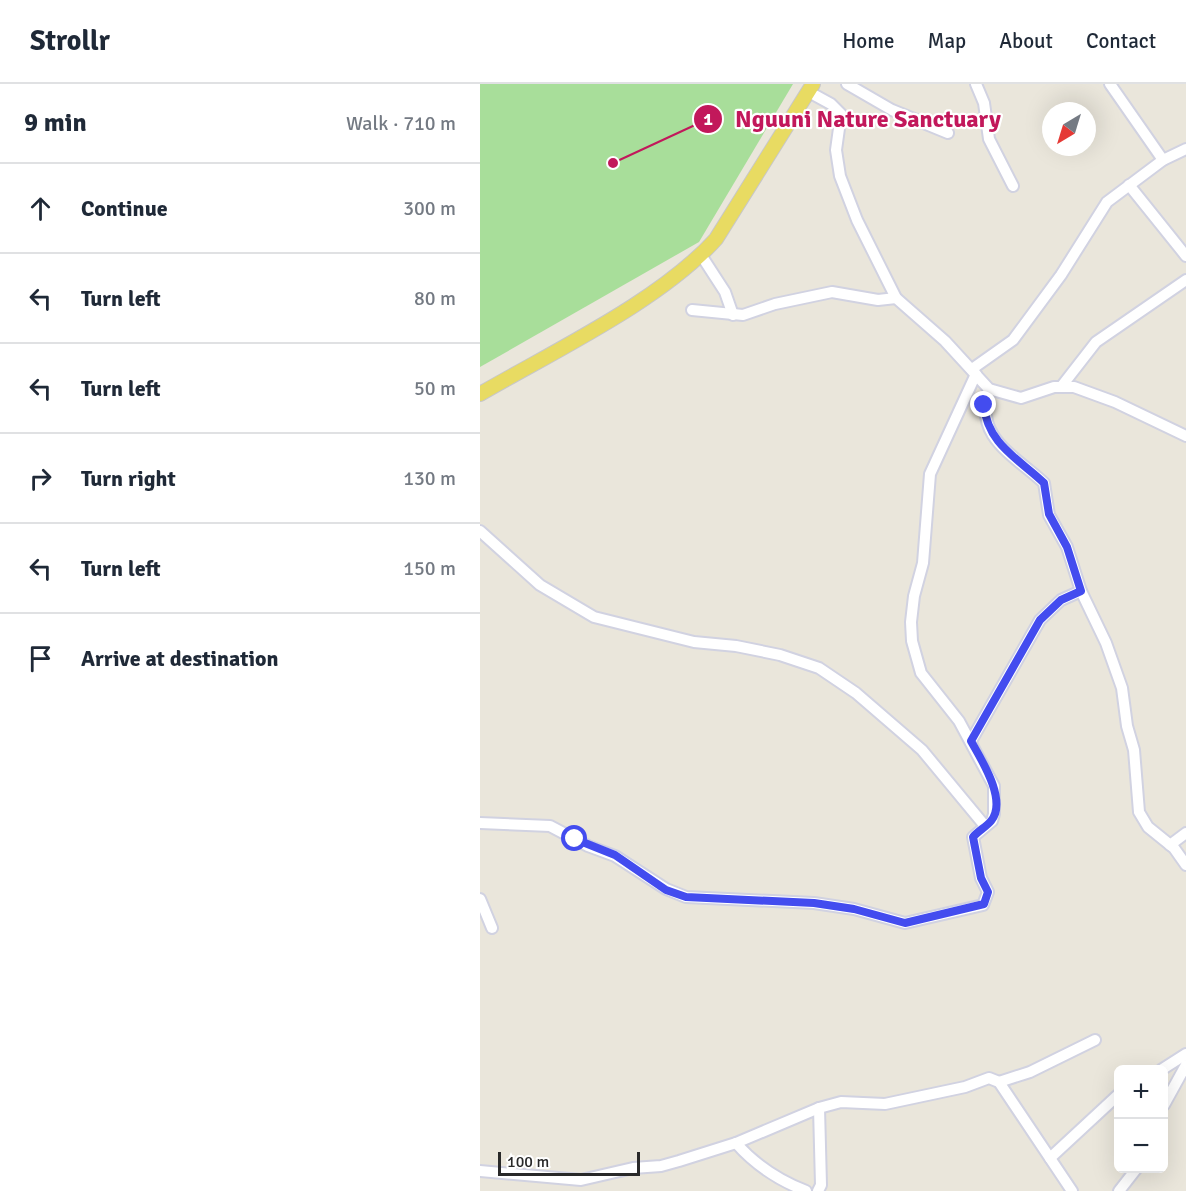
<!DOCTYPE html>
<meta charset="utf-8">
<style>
:root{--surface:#fff;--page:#f6f6f7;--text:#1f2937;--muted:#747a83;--line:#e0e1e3}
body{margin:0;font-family:Signika,sans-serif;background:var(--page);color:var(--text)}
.controls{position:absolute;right:18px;bottom:18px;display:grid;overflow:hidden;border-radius:9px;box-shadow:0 6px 24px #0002}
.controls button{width:54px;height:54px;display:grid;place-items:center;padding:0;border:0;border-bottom:2px solid var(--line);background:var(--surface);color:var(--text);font:30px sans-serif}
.compass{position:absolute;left:562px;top:18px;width:54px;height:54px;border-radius:50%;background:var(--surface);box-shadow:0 6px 24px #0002;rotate:218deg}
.scale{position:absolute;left:18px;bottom:15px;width:142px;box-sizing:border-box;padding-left:6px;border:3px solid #292929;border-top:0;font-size:16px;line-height:21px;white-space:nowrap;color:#292929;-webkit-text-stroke:4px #fff;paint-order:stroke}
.stop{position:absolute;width:18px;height:18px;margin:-14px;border:4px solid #434cef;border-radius:50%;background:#fff}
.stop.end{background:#434cef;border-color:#fff;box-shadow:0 2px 6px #0008}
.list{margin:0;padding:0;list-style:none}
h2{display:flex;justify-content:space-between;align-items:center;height:78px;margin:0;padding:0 24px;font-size:26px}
h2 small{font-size:20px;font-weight:400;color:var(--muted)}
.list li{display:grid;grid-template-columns:39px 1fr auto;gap:18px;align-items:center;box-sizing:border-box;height:90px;padding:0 24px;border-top:2px solid var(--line)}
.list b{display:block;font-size:22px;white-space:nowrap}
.list em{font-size:20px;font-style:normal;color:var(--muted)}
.icon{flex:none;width:33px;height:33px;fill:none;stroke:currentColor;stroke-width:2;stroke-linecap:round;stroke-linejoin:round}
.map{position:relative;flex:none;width:706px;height:1107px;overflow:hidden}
header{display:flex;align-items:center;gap:36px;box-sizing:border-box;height:84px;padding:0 30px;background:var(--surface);border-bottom:2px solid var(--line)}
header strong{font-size:28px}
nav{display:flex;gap:33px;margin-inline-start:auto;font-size:21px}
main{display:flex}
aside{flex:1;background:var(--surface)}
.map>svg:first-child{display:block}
</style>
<header>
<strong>Strollr</strong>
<nav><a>Home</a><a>Map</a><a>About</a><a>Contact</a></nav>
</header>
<main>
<aside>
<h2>9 min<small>Walk · 710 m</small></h2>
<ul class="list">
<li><svg class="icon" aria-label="ahead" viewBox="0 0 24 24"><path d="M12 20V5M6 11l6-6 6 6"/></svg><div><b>Continue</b></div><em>300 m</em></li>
<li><svg class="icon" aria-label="left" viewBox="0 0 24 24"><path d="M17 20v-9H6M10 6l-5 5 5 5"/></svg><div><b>Turn left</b></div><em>80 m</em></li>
<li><svg class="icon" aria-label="left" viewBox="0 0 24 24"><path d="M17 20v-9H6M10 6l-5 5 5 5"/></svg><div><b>Turn left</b></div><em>50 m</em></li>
<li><svg class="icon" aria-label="right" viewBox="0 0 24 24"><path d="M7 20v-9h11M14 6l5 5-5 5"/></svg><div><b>Turn right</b></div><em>130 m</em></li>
<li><svg class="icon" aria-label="left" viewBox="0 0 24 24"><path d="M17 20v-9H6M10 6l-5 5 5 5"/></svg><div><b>Turn left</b></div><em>150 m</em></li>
<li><svg class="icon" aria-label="arrive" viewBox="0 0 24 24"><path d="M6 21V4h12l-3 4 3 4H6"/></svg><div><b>Arrive at destination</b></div></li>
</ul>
</aside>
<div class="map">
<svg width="706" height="1107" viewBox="0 0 706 1107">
<rect width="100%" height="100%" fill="#eae6db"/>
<polygon fill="#a8de9a" points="0,0 313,0 219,158 0,283"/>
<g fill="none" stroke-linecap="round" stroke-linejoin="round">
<defs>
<g id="minor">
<polyline points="367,0 412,26 468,49"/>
<polyline points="496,0 504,19 509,55 533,102"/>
<polyline points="630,0 683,76"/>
<polyline points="329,8 351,20 361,30 356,66 360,92 377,136 416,214 465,257 509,305 541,314 574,303 594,303 635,318 706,352"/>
<polyline points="649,101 706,172"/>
<polyline points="221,171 245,208 253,231"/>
<polyline points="212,226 263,231 295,220 352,208 398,216 416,214"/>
<polyline points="492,285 533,256 581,191 627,118 683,76 706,65"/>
<polyline points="581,303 616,258 706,196"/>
<path d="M 509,305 C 493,353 534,371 564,399 L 569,431 L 587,463 L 601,507 L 626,559 L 642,604 L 647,642 L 654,666 L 659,728 L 668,743 L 694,764 L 706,781"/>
<polyline points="0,447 60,501 114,533 214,558 256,562 300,571 339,584 376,609 442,666 505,742"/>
<polyline points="491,657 560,536 581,516 601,507"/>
<polyline points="0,739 70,742 108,762 135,772 186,805 206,813 334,819 374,825 425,839 503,821 508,808 501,794 493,753 512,737 514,730 514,702 479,637 441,589 432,557 431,538 434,512 443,479 450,390 496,290"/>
<polyline points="690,761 706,749"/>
<polyline points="0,815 12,844"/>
<polyline points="681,986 706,970"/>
<polyline points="519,998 550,988 615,956"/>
<polyline points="684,1021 706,981"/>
<path d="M 256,1059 C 276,1082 298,1096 326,1107"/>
<polyline points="570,1074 638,1011"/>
<polyline points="0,1087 101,1096 153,1084 181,1082 199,1077 256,1059 339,1024 361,1018 405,1020 485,1003 509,994 519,998 592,1107"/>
<polyline points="338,1107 341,1101 339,1024"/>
<polyline points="639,1107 657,1084"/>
</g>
<path id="major" d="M 0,310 C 74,267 180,217 236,155 L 333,0"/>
</defs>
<use href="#minor" stroke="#d1d2e1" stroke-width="14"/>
<use href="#major" stroke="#c7c7c7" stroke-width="16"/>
<use href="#minor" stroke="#fff" stroke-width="10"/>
<use href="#major" stroke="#e8db62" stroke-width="14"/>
</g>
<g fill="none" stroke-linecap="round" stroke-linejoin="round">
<path stroke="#434cef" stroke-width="8" d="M 95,755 L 135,771 L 186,806 L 206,813 L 334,819 L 374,825 L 425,839 L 504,820 L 508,808 L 501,794 L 493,753 C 498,747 506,743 511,737 C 528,717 501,675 491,657 L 560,536 L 581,516 L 601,507 L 587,463 L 569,430 L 564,399 C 539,375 507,360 504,321"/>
</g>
<path fill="none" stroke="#c2185b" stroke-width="2" d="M133 79L228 35"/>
<g fill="#c2185b" stroke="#fff" stroke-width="2">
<circle cx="133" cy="79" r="6"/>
<circle cx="228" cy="35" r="15"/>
</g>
<g font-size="18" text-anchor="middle" font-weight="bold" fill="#fff">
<text x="228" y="41">1</text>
</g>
<g font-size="24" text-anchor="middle" font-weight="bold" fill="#c2185b" stroke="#fff" stroke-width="4.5" stroke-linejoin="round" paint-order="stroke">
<text x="388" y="43">Nguuni Nature Sanctuary</text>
</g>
</svg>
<div class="controls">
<button>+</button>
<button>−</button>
</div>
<svg class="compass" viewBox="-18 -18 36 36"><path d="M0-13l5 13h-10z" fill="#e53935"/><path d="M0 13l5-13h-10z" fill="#747a83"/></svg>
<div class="scale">100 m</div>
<div class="stop" style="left:95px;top:755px"></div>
<div class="stop end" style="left:504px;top:321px"></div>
</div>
</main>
